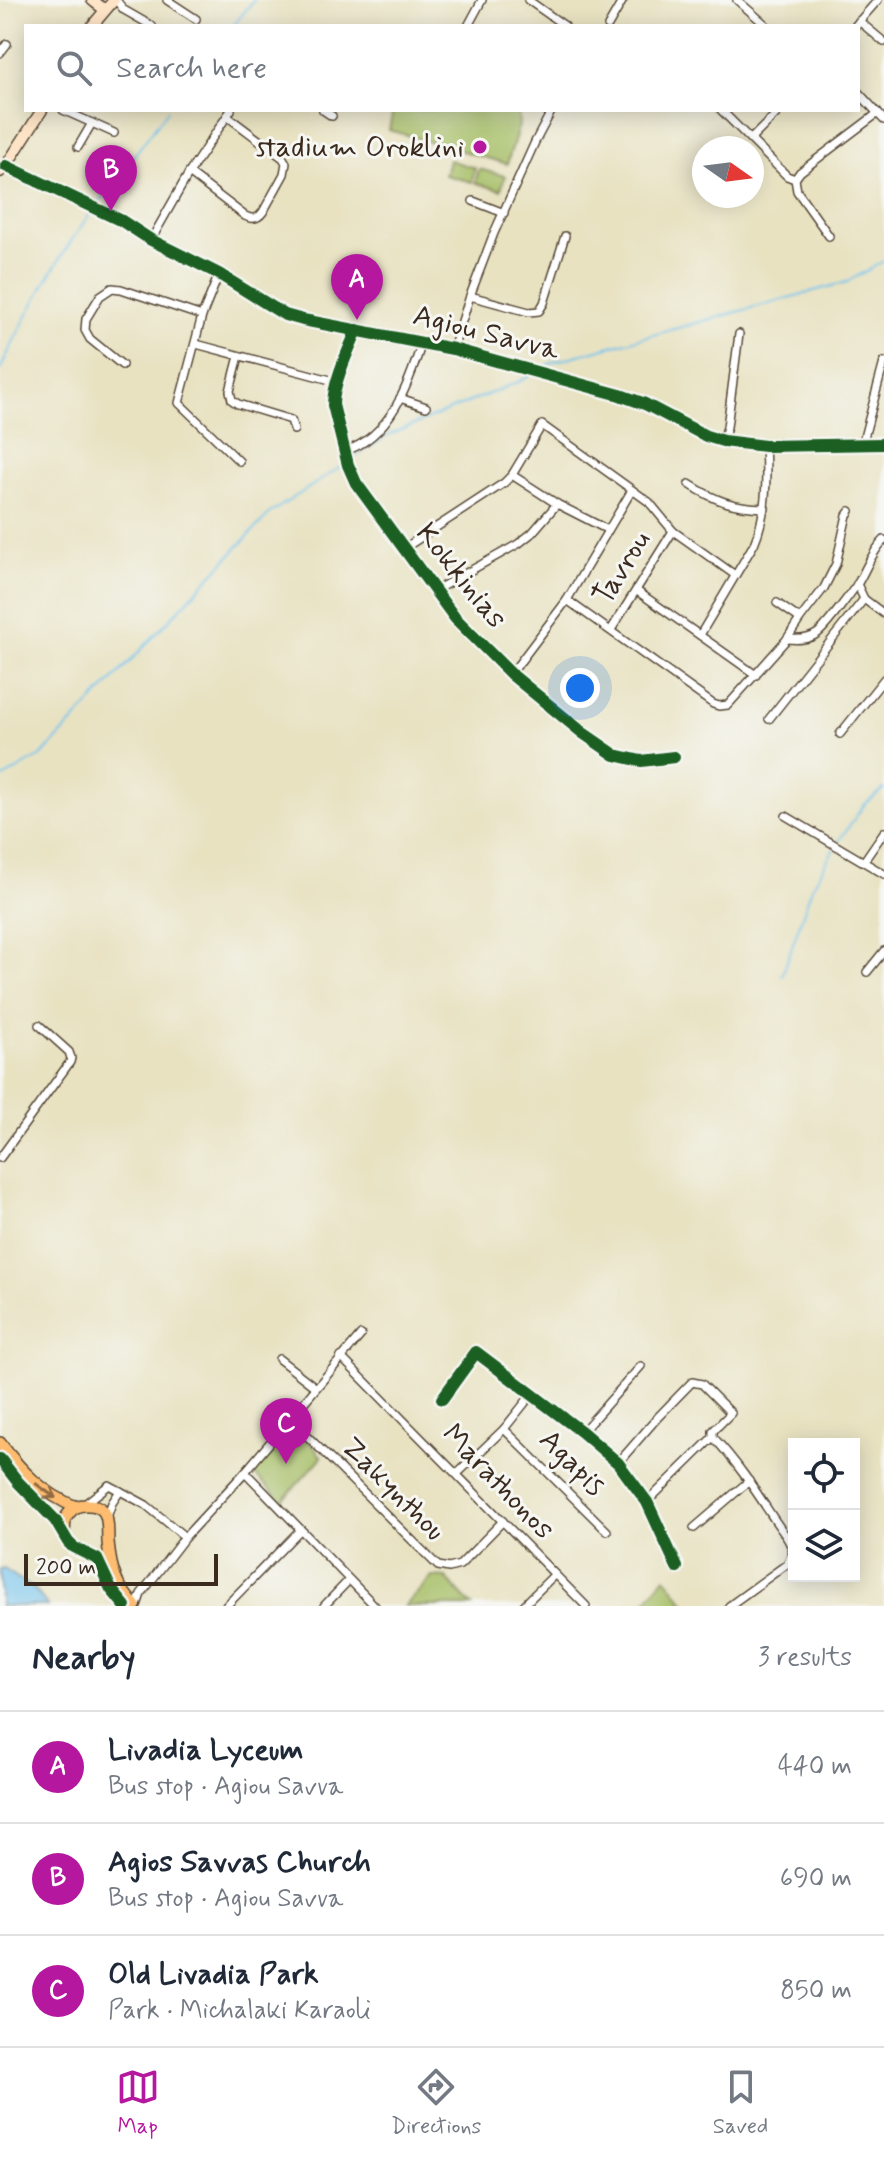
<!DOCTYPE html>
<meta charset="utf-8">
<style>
:root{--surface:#fff;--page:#f2f2f3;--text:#1f2937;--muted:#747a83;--line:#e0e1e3;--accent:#b5179e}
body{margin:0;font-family:Mynerve,sans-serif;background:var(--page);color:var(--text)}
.controls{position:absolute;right:24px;bottom:24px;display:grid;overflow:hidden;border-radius:0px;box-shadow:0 4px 20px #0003}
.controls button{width:72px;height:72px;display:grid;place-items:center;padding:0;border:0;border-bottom:2px solid var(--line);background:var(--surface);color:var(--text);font:40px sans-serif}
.compass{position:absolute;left:692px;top:136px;width:72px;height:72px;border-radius:50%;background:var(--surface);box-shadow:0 4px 20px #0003;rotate:104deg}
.scale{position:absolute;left:24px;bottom:20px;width:194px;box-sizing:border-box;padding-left:8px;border:4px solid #3b2a1e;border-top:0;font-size:22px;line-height:28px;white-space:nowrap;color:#3b2a1e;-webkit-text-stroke:6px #f6f6f2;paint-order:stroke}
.you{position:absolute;left:580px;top:688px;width:28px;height:28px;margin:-20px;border:6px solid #fff;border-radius:50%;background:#1a73e8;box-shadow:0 0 0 12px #1a73e833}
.badge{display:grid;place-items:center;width:52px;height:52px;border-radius:50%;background:var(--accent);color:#fff;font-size:26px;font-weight:700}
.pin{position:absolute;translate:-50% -66px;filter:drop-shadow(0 2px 4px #0008)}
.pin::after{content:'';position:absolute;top:42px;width:28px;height:24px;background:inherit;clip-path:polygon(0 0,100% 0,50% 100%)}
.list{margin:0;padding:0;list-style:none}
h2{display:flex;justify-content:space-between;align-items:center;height:104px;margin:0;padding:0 32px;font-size:34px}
h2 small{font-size:26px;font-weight:400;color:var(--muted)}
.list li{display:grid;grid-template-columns:52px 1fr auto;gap:24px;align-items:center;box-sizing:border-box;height:112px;padding:0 32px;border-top:2px solid var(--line)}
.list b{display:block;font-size:30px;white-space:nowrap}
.list p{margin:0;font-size:26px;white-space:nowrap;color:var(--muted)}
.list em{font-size:26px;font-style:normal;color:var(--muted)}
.icon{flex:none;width:44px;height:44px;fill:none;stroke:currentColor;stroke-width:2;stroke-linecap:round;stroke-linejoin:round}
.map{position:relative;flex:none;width:884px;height:1606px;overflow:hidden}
.search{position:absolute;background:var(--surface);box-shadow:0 4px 20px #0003;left:24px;right:24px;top:24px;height:88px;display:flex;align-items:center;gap:20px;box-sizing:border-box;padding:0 28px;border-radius:0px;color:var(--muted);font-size:30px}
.sheet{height:440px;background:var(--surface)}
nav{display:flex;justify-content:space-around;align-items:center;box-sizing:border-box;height:112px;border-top:2px solid var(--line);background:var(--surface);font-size:22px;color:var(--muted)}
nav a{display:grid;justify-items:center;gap:4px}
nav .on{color:var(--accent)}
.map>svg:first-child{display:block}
</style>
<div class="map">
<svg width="884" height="1606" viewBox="0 0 884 1606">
<rect width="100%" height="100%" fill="#f6f6f2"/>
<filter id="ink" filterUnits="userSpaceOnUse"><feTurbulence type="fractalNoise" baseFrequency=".0125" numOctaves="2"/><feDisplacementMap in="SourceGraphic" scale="16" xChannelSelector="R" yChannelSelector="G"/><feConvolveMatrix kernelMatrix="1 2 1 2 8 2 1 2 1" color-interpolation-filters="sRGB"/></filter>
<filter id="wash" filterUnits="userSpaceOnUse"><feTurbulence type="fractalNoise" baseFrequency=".006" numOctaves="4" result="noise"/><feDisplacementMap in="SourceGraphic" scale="32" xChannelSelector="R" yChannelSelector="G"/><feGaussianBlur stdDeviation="1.8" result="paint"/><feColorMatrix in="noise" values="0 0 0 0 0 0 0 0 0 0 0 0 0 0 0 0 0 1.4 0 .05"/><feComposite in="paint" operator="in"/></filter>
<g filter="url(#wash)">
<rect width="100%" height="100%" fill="#e8e2c1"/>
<g fill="#a5bd63" stroke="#707440" stroke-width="2">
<polygon points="393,110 518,110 519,125 507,164 389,130"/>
<polygon points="449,160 475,168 472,182 445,175"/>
<polygon points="479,169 505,176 501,190 475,183"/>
<polygon points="292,1421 322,1457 282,1501 251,1471"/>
<polygon points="432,1577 446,1578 472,1606 405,1606"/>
<polygon points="665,1577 688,1606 642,1606"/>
</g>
<polygon fill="#71c2ec" stroke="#567685" stroke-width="2" points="4,1569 34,1589 48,1606 0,1606 0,1570"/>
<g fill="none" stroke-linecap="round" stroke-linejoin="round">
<g stroke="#71c2ec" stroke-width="2">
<polyline points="233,26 254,0"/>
<polyline points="97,205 168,110"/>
<path d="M 0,370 C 26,314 56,260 93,210"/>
<polyline points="540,370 553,362 847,282 884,261"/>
<polyline points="349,461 389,435 518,382 531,375"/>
<polyline points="0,780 42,755 270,513 344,465"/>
<polyline points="838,842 864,805 884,789"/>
<polyline points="782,976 812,887 835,847"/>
</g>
</g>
</g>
<g filter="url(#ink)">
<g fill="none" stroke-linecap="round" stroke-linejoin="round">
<defs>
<g id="street">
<polyline points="116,0 124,10 152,26"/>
<polyline points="167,0 196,19"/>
<polyline points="528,0 565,26"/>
<polyline points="737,0 767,26"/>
<polyline points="859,21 884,42"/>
<polyline points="468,26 482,0"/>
<polyline points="608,26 623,0"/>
<polyline points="855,26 878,0"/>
<polyline points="0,53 7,44"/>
<polyline points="858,92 884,120"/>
<polyline points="63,110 114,133"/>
<polyline points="323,110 332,116"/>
<polyline points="721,110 787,176 795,179"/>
<polyline points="751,139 780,110"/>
<polyline points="78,147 92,123"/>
<path d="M 189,173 L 245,216 C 253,220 258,219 263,212 L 284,174 L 286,163 L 283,158 L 227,116"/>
<polyline points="795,179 800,172 878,113"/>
<polyline points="795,179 797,191 829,236"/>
<polyline points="473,201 504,213"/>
<polyline points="151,240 189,173 231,110"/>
<polyline points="219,274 202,316 179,403 239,461"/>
<polyline points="470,296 529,312 539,311 544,303 565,236"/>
<path d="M 357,330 C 348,351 333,383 333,405 L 348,465 L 356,483 L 455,618 L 511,674 L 583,733 L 615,755 L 641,761 L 674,757"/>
<polyline points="196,344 338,382"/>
<polyline points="453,349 470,296 494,233 535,142 552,110"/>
<polyline points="239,356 230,391 232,400 238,404 291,420 294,430"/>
<polyline points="122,365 90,339 85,330 86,319 100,296 112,288 121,289 202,316"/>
<polyline points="400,398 426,407"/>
<polyline points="723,441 727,427 739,334"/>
<polyline points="862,445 884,362"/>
<path d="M 345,451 C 390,437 409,384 422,342"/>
<polyline points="512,475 557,504 608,530"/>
<path d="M 689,484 C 716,501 732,507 765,508"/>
<polyline points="403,549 504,483 512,475 542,425 649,502 673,531 735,575"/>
<polyline points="857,584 864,599 884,614"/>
<polyline points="434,591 518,544 532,533 557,504"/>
<polyline points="637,591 756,675"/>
<polyline points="567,600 713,704 719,706 728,705 787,639 800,619 824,588 836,564 847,515 850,511"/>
<polyline points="777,603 800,619"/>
<polyline points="611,630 673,531"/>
<path d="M 700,635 L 754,544 C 767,514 767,479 765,446"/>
<path d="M 787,639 C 798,640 809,640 818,633 C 827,626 851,593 858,583 C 867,568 871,553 884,540"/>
<polyline points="511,674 567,600 632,490"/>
<polyline points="769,719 864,599"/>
<polyline points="840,734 884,679"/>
<polyline points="786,816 884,874"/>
<polyline points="864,861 884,832"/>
<polyline points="867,972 884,951"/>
<polyline points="0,1158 70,1062 71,1058 69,1052 39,1025"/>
<polyline points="341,1357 586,1606"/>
<polyline points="279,1359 315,1387"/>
<polyline points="442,1399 476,1352 582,1432 618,1463 647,1502 677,1567"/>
<polyline points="290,1419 438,1566 449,1568 460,1565 503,1521"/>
<polyline points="504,1429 607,1531"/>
<polyline points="582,1432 641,1366"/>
<polyline points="618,1463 658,1417 692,1382 702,1384 731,1413 713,1431 713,1437"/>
<polyline points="245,1472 375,1606"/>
<polyline points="457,1474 504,1429 532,1394"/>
<path d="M 647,1502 L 713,1437 C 737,1462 755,1490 774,1519 C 779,1527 788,1537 791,1546 C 793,1553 790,1559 787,1564 L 729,1606"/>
<polyline points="86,1503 109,1485 146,1505 185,1537"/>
<polyline points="107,1517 112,1503 120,1491"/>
<polyline points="694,1528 749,1481"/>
<polyline points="137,1606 141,1594 185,1537 245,1472 361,1335"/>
<polyline points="226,1606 300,1530"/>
<polyline points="324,1606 349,1580"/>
<polyline points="523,1606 554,1575"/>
</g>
<g id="secondary">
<polyline points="92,0 105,10"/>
<polyline points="92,26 114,0"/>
<polyline points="6,166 122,221 151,240 219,274 285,315 303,320 453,349 620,395 645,404 706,436 723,441 765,446 884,444"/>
<polyline points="0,172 6,166 42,110"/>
</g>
<g id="primary">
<path d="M 0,1443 C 22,1472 42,1493 76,1507"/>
<polyline points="0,1459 18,1482 55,1520 68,1542 73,1547 97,1559 111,1589 125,1606"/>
<path d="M 64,1535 L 65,1519 C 70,1511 75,1505 85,1505 C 112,1503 107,1526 108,1542 C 109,1554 111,1568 116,1579 C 120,1589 128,1598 135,1606"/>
</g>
</defs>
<use href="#street" stroke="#554636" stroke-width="10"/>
<use href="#secondary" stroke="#554636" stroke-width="13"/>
<use href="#primary" stroke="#554636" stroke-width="14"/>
<use href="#street" stroke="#fff" stroke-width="7"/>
<use href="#secondary" stroke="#fee4c6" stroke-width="10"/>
<use href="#primary" stroke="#fdbc70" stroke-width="11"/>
<defs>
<g id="cycleway">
<polyline points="6,166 122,221 151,240 219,274 285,315 303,320 453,349 620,395 645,404 706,436 723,441 765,446 884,444"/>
<path d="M 357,330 C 348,351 333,383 333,405 L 348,465 L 356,483 L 455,618 L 511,674 L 583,733 L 615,755 L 641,761 L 674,757"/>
<polyline points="442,1399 476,1352 582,1432 618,1463 647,1502 677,1567"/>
<polyline points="0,1459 18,1482 55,1520 68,1542 73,1547 97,1559 111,1589 125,1606"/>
</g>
</defs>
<use href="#cycleway" stroke="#f6f6f2" stroke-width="17"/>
<use href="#cycleway" stroke="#1b5e20" stroke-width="12"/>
</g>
<defs><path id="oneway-shaft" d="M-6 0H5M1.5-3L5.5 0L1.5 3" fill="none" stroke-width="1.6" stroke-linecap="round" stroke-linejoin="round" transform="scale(2)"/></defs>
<use stroke="#926c43" href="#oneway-shaft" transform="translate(46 1491) rotate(36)"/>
</g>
<circle fill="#b5179e" stroke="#f6f6f2" stroke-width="3" cx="480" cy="147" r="8"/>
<g text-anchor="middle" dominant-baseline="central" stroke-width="6" stroke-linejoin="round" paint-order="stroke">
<g font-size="30" fill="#3b2a1e" stroke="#f6f6f2" text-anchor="end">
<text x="464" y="147">stadium Oroklini</text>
</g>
<g font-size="30" fill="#3b2a1e" stroke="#f6f6f2">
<text transform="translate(486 333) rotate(14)">Agiou Savva</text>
<text transform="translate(622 568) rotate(-58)">Tavrou</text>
<text transform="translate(461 576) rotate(51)">Kokkinias</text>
<text transform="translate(572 1463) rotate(45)">Agapis</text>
<text transform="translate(498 1482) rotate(46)">Marathonos</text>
<text transform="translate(393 1489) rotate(45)">Zakynthou</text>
</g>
</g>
</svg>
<div class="controls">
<button><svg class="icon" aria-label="locate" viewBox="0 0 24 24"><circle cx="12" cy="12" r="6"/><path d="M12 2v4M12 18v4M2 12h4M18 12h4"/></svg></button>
<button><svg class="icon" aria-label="layers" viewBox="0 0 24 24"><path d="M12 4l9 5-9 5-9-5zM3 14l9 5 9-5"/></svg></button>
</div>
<svg class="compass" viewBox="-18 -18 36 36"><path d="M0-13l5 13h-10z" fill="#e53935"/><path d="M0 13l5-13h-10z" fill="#747a83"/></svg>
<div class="scale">200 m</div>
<div class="you"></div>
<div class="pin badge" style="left:357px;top:320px">A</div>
<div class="pin badge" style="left:111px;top:211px">B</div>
<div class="pin badge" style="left:286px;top:1464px">C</div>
<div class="search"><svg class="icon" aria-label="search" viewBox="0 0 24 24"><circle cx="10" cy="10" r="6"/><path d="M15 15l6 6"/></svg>Search here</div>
</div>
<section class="sheet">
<h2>Nearby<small>3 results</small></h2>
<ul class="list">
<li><span class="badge">A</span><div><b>Livadia Lyceum</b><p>Bus stop · Agiou Savva</p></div><em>440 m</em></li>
<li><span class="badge">B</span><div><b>Agios Savvas Church</b><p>Bus stop · Agiou Savva</p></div><em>690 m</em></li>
<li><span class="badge">C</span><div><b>Old Livadia Park</b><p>Park · Michalaki Karaoli</p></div><em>850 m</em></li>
</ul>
</section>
<nav>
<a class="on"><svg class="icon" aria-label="map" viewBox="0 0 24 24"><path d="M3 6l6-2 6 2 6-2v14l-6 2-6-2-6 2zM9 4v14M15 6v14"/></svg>Map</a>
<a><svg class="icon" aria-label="directions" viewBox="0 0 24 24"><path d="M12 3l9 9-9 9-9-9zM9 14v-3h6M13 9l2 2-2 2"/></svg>Directions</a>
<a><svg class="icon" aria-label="saved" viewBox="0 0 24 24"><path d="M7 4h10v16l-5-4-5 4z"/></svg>Saved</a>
</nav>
